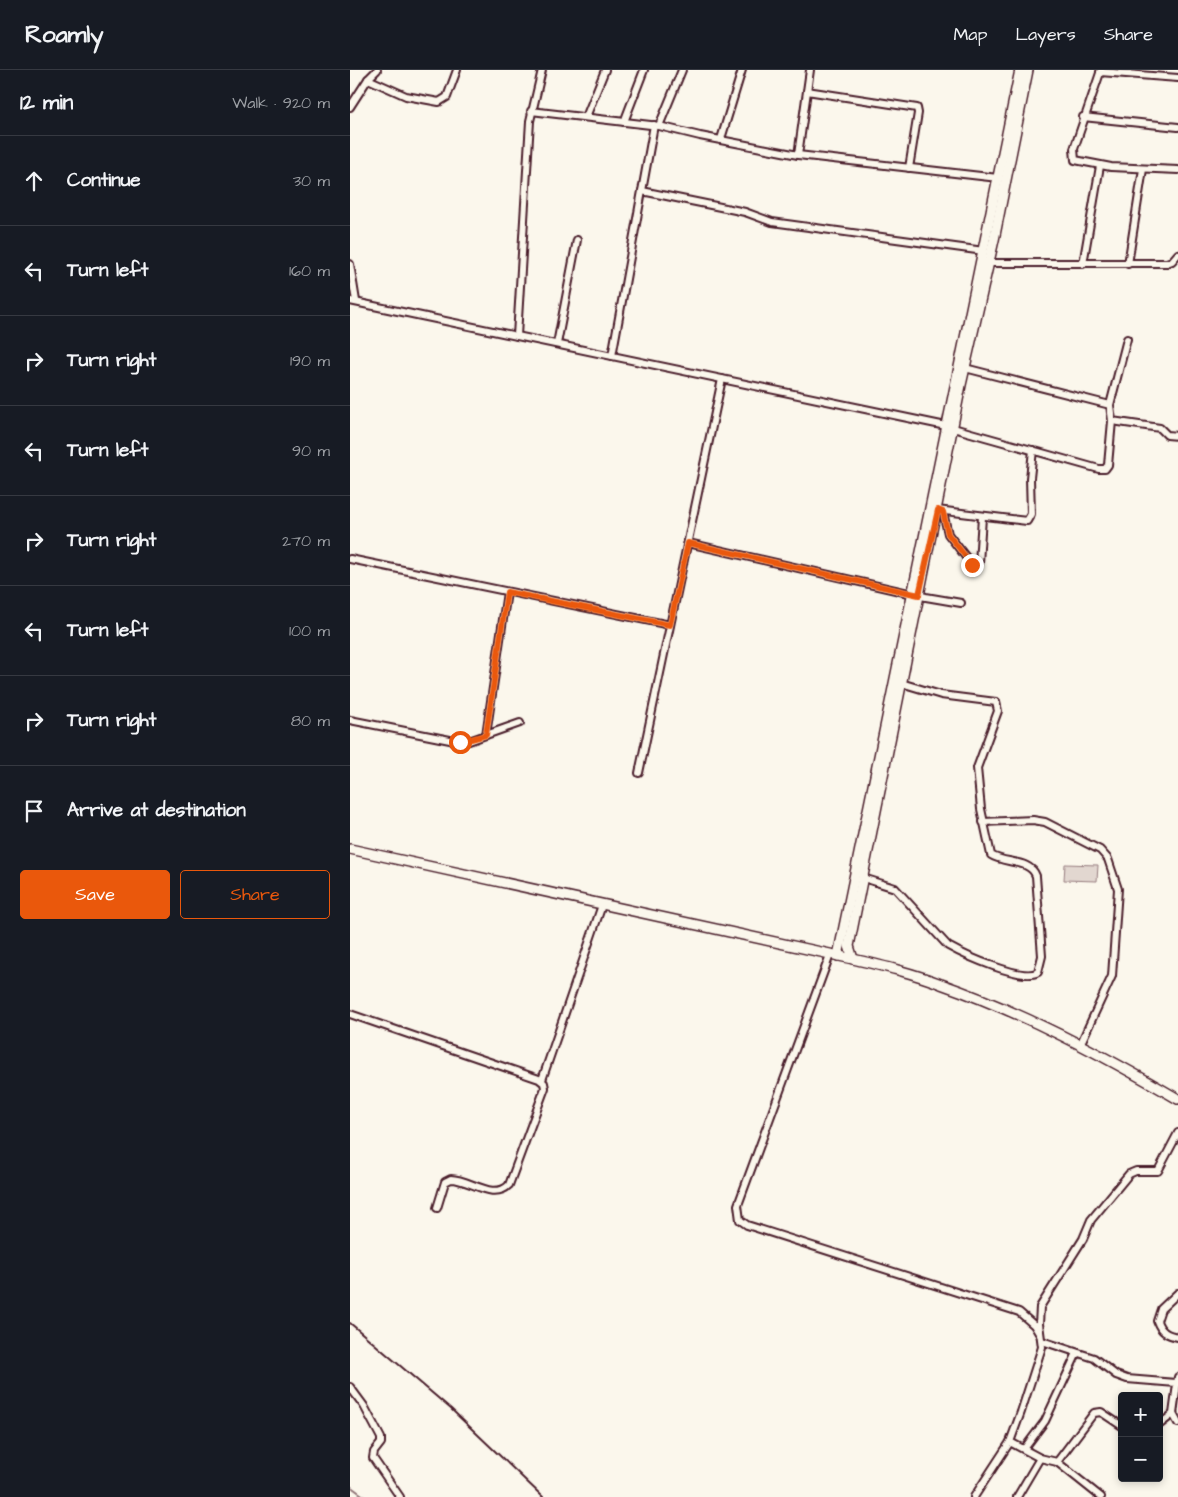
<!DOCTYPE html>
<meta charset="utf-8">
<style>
:root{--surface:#171b24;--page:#20242c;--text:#f1f3f6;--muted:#9ea1a6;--line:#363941;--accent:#ea580c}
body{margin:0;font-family:"Architects Daughter",sans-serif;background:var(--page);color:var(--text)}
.controls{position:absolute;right:15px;bottom:15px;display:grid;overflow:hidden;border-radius:5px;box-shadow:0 2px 8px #0003}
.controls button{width:45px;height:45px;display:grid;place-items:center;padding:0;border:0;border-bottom:1px solid var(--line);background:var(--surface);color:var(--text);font:25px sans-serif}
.stop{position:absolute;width:15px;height:15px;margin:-11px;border:4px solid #ea580c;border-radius:50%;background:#fff}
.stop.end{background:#ea580c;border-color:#fff;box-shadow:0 1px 5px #0008}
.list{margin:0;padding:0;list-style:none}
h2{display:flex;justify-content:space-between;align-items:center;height:65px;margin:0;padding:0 20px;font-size:21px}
h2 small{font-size:16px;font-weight:400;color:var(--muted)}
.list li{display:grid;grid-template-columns:32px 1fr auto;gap:15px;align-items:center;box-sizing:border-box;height:90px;padding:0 20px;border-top:1px solid var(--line)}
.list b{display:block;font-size:19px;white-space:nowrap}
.list em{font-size:16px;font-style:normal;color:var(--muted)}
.actions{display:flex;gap:10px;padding:15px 20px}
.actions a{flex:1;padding:11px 0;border:1px solid var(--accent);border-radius:5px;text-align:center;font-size:18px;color:var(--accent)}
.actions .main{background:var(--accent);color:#fff}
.icon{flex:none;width:28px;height:28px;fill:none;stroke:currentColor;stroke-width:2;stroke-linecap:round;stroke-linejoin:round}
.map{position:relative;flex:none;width:828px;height:1427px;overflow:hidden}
header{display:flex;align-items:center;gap:30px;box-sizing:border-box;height:70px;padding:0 25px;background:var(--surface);border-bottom:1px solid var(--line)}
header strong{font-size:24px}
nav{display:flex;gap:28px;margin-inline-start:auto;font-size:18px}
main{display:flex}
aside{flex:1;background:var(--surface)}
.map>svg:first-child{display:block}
</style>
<header>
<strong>Roamly</strong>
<nav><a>Map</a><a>Layers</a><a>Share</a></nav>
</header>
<main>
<aside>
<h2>12 min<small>Walk · 920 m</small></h2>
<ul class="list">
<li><svg class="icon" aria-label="ahead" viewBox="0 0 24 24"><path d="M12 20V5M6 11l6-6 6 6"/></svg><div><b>Continue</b></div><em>30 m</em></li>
<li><svg class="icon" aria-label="left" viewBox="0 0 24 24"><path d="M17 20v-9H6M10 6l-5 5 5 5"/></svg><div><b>Turn left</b></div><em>160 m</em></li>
<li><svg class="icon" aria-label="right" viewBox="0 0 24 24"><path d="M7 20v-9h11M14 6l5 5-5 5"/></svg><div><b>Turn right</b></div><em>190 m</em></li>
<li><svg class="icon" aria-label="left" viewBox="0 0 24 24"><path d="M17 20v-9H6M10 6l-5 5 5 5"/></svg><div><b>Turn left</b></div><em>90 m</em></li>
<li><svg class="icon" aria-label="right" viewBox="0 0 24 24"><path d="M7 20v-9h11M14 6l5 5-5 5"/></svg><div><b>Turn right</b></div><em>270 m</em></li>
<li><svg class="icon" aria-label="left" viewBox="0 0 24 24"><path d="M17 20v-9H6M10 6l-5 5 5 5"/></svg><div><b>Turn left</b></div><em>100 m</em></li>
<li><svg class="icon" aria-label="right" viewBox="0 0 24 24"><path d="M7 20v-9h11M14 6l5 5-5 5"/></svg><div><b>Turn right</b></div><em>80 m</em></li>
<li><svg class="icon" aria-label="arrive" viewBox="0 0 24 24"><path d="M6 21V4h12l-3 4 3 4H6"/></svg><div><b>Arrive at destination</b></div></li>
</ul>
<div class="actions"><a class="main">Save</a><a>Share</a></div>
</aside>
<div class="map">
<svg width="828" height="1427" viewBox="0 0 828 1427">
<rect width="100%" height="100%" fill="#fbf7ec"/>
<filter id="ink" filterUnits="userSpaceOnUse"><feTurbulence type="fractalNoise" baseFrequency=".02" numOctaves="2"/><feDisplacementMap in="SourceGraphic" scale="10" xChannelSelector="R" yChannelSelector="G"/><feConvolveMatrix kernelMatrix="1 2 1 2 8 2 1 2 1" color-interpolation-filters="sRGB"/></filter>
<g filter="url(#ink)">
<polygon fill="#e2d7d0" stroke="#967b7e" points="715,794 748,795 747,811 714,810"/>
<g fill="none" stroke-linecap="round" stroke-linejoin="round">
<polyline stroke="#907477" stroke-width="2" points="0,1416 15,1427"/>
<defs>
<g id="street">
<polyline points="751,0 724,79 725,90 761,97 828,100"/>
<polyline points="750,2 828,8"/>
<polyline points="18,9 56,26 89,32 97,27 107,0"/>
<polyline points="457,21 567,38 568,43 559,98"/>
<polyline points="0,37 18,9 27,0"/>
<polyline points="181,41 309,56 350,66 448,85 648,108"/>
<polyline points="236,47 255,0"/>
<polyline points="733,47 828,57"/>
<polyline points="274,52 294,0"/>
<polyline points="309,56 332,0"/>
<polyline points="371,69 392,0"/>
<polyline points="448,85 460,0"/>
<polyline points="292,121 395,142 422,152 634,181"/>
<polyline points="639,193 817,193 822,191 828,184"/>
<polyline points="0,194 6,231"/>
<polyline points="733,194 750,96"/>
<polyline points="778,194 793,99"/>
<polyline points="0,231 596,356 749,399 755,399 758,395 762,351"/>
<polyline points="167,266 180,51 192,0"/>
<polyline points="207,274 227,170"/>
<polyline points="262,286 304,55"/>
<polyline points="615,298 760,335 777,269"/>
<polyline points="760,335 762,351 810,358 817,365 828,366"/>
<polyline points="587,440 677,451 681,444 680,408 683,380"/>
<polyline points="593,442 598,464 622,495 627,496 629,493 632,447"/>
<polyline points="338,473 576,527 611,533"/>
<polyline points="0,489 320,555"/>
<polyline points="0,650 110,672 119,671 170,653"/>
<polyline points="136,665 157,522"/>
<polyline points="289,703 372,309"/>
<polyline points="633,752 683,750 695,752 750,780 758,789 768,819 762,906 730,975"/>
<path d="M 513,808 L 545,818 L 598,876 C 614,885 673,912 688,902 L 692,886 L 686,806 C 680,789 654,794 641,785 L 631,739 L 627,698 L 648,641 L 646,632 L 591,625 L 551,613"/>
<polyline points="480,885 388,1135 390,1150 397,1155 669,1242 684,1255 690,1265"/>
<path d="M 0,944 L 189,1009 L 194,1013 L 195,1018 L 159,1115 C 143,1131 120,1109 101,1109 L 95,1112 L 87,1138"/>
<polyline points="192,1010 252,835"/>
<path d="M 828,1223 L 811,1239 L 807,1251 C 811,1262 817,1265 828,1267"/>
<polyline points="692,1271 744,1288 766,1305 777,1309 826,1313"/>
<polyline points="0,1317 14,1336 31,1368 31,1373 24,1382 23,1388 50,1427"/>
<polyline points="823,1344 828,1353"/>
<polyline points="809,1355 823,1344 828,1307"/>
<polyline points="660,1372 690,1388 707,1392 744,1343 751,1342 772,1356"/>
<polyline points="674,1379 695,1351 727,1283"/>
<polyline points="707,1392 751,1427"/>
<polyline points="624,1427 660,1372 671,1342 692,1277 689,1254 690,1237 733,1169 741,1150 779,1104 786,1101 808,1101 828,1063"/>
<polyline points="667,1427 690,1388"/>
</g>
<g id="secondary">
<path d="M 0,779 L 503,889 C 533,896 563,903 591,914 C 674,943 753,985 828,1029"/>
<polyline points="488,886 670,0"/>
<polyline points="503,889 499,876 611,315 644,170 678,0"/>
</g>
</defs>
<use href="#street" stroke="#4a1f2b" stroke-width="10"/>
<use href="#secondary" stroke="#4a1f2b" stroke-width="12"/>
<use href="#street" stroke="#fbf7ec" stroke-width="6"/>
<use href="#secondary" stroke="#fbf7ec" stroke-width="9"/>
<polyline stroke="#4a1f2b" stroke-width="2" points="0,1253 101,1339 193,1427"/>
</g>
</g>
<g fill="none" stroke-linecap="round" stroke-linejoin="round" filter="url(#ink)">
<polyline stroke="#ea580c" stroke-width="6" points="110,672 136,665 157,522 320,555 338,473 569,525 588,440 593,442 598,464 622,495"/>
</g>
</svg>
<div class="controls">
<button>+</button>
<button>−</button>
</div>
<div class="stop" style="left:110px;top:672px"></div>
<div class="stop end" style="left:622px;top:495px"></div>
</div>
</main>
